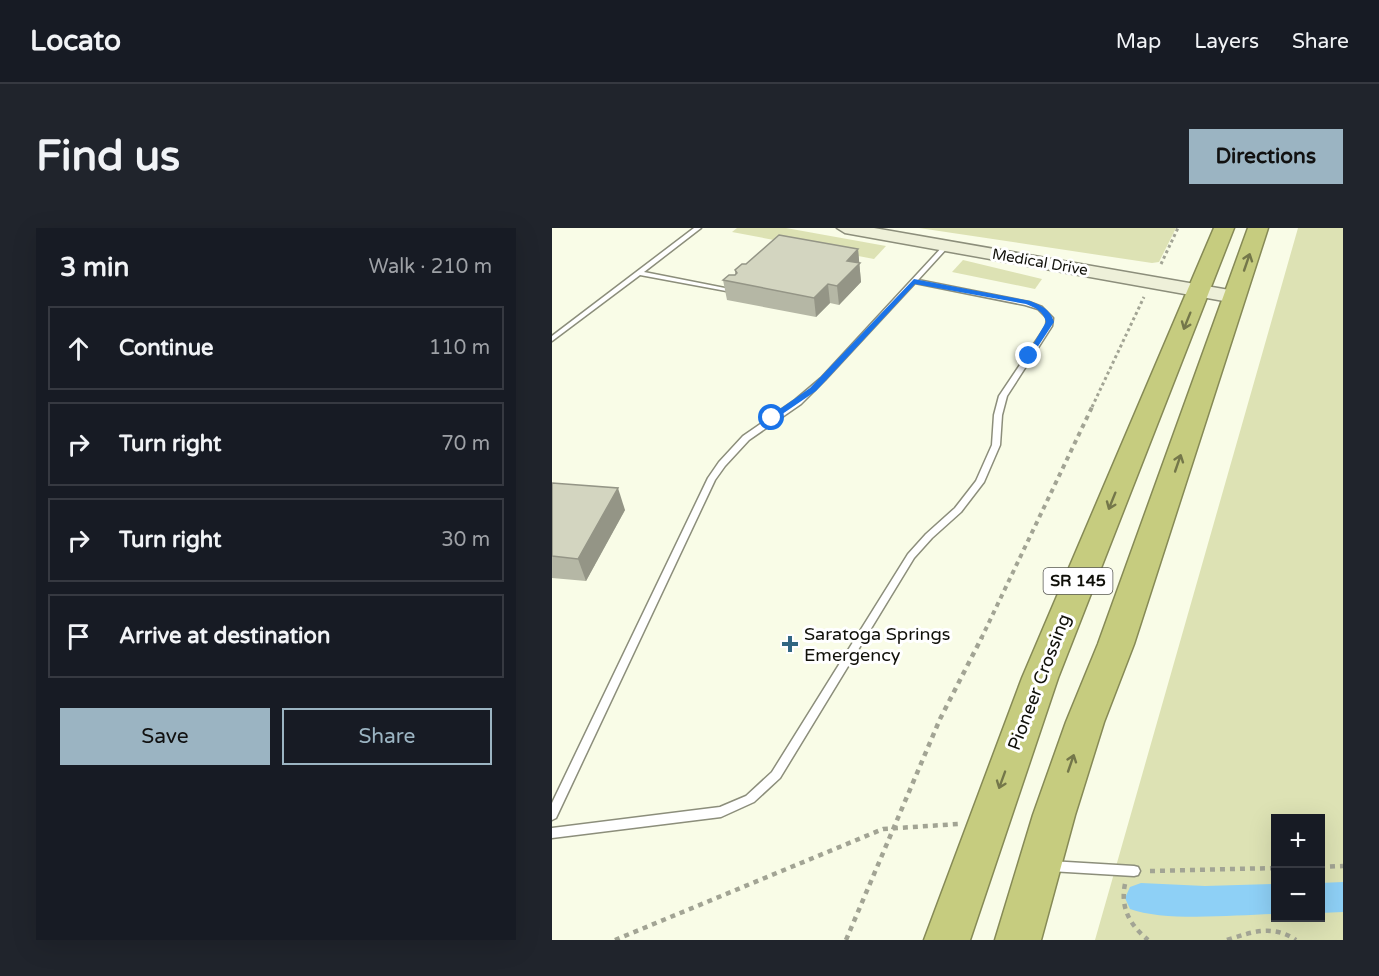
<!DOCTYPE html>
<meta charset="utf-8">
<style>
:root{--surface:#171b24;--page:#20242c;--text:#f1f3f6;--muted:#9ea1a6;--line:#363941;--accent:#9bb4c2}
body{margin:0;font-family:"Varela Round",sans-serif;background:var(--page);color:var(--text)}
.controls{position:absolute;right:18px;bottom:18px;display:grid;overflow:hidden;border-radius:0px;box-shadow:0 6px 24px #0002}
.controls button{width:54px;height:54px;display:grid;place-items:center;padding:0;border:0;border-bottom:2px solid var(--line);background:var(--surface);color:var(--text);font:30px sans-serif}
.stop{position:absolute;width:18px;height:18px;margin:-14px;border:4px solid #1a73e8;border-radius:50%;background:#fff}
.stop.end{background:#1a73e8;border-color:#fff;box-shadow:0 2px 6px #0008}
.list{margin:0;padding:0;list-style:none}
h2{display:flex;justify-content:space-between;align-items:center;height:78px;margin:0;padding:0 24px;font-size:26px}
h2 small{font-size:20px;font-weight:400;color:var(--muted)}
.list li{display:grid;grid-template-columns:39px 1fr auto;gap:18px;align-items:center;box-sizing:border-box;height:84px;margin:0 12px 12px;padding:0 12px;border:2px solid var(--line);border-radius:0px}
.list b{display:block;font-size:22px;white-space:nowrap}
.list em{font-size:20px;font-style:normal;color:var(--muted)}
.actions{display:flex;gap:12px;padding:18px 24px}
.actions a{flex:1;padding:14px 0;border:2px solid var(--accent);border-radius:0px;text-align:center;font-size:21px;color:var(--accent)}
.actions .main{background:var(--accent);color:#111}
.icon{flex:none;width:33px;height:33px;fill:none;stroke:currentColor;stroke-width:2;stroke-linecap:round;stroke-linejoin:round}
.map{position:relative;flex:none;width:791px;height:712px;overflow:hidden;border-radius:0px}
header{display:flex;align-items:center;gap:36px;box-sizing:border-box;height:84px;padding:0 30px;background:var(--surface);border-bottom:2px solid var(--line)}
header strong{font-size:28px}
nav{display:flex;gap:33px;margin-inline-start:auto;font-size:21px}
.intro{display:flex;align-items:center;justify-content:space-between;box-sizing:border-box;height:144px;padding:0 36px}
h1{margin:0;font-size:42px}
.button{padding:15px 27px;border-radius:0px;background:var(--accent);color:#111;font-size:21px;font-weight:700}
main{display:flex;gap:36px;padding:0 36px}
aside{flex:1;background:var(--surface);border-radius:0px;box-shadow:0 6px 24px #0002}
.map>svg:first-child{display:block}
</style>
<header>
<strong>Locato</strong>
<nav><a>Map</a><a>Layers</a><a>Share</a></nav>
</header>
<div class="intro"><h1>Find us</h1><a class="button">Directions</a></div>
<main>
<aside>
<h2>3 min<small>Walk · 210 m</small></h2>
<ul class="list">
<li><svg class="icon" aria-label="ahead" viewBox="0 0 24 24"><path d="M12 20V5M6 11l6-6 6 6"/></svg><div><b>Continue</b></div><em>110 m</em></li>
<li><svg class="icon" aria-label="right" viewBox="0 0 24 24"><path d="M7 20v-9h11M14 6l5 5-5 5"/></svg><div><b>Turn right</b></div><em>70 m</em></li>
<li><svg class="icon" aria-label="right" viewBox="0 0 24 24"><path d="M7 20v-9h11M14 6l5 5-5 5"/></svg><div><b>Turn right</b></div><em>30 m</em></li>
<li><svg class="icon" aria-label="arrive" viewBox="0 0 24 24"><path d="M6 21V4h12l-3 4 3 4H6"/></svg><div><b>Arrive at destination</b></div></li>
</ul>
<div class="actions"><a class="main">Save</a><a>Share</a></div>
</aside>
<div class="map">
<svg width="791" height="712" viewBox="0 0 791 712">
<rect width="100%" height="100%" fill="#f9fce7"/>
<g fill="#dde2b4" fill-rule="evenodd">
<polygon points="185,0 234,0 334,18 322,31 180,4"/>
<polygon points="367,0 624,0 607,34 600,35"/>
<path d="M 746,0 L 791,0 L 791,712 L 543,712 ZM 724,590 L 768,590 L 768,690 L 724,690 Z"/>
<polygon points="411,32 490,51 483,61 400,44"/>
</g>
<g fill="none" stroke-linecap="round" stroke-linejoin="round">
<g fill="#8ed0f6" fill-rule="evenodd">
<polygon points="791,654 791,684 768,685 768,655"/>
<path d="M 589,655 L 653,658 L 724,656 L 724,686 C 685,687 612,694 578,681 L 573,670 L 578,659 Z"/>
</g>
<defs>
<g id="lane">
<polygon points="142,0 149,0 92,44 183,62 186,64 185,65 88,47 0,113 0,108"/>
<polygon points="392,17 397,18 366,52 477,74 490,79 501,90 500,98 455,168 450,187 448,217 432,254 409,284 380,310 362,330 228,550 202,574 169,589 0,610 0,600 168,579 194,568 220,544 356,326 374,306 403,280 424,253 440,217 442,187 447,168 494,98 495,90 486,81 473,77 363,55 273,152 249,176 197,212 173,238 163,252 4,590 0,592 0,575 156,250 167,234 191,208 243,172 269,150"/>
<polygon points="498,633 582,638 586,639 588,643 586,647 582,648 498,643 494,642 492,638 494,634"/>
</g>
<polygon id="secondary" points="285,0 322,0 683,63 690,65 692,69 690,73 683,75 293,5"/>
<g id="highway">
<polygon points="662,0 682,0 506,450 418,712 372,712 470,450"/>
<polygon points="696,0 716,0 582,416 552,494 523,587 489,712 443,712 481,587 514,494 546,416"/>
</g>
</defs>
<use href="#lane" stroke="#8c8e7b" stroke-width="3"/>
<use href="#secondary" stroke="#8c8e7b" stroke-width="3"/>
<use href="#highway" stroke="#868a56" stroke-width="3"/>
<g stroke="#a2a494" stroke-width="3" stroke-dasharray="3 3" stroke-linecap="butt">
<polyline points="609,36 626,0"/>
<polyline points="540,179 592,69"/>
</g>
<polyline stroke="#a2a494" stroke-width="4" stroke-dasharray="4.5 4.5" stroke-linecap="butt" points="429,411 541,177"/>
<g stroke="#a2a494" stroke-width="4.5" stroke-dasharray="5 5" stroke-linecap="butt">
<polyline points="768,639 791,638"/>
<polyline points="598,643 724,640"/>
<path d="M 573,656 C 568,680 578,697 596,712"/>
<polyline points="63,712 331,601 406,596"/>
<polyline points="294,712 388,491 430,409"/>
<path d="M 675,712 C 700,704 720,696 744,712"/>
</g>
<use href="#lane" fill="#fff" fill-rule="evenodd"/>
<use href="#secondary" fill="#eef0d9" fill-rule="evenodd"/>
<use href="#highway" fill="#c6cc7f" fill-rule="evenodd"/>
</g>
<g fill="#b5b7a5">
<polygon points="306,21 309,54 287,77 278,75 264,89 175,72 171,52 183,47 183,42 194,36"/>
<polygon points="0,255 73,282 34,353 0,350"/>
</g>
<g fill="#949586">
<polygon points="306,21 309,54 287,77 285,58 295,33"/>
<polygon points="276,56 278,75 264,89 262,70"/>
<polygon points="66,260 73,282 34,353 26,331"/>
</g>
<g fill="#d3d5c0" stroke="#949586" stroke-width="1.5">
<polygon points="227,7 306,21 295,33 308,35 285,58 276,56 262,70 171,52 177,47 183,47 185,45 183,42 190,36 194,36"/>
<polygon points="0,255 66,260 26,331 0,328"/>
</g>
<defs><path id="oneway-shaft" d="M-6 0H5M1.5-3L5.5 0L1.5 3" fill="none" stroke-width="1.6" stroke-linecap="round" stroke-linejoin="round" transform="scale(1.5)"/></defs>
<g stroke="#74774a">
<use href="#oneway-shaft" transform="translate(695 34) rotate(-71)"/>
<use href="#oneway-shaft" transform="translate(635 93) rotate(112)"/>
<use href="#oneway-shaft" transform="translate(626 235) rotate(-71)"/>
<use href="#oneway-shaft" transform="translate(560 273) rotate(112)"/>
<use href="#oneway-shaft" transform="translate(519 535) rotate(-71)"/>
<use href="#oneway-shaft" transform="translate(450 552) rotate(110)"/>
</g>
<path fill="#1a73e8" d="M 362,51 L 478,73 C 490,78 498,81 502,94 L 479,129 L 474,129 L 494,94 C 491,83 484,80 474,76 L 363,56 L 264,163 L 223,191 L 218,191 L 218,188 L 258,160 Z"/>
<path fill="#326683" stroke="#fff" stroke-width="2" d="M235 407h6v6h6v6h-6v6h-6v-6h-6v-6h6z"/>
<g text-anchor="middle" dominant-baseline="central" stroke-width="6" stroke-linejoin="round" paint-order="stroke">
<g font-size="15" fill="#101009" stroke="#fff">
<text transform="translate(488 34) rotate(10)">Medical Drive</text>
</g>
<rect fill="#fff" stroke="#585853" stroke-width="1.5" x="491.5" y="340" width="69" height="26" rx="4.5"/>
<g font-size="16" font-weight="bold" fill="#101009">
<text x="526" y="353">SR 145</text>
</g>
<g font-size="18" fill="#101009" stroke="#fff" text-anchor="start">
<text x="252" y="406">Saratoga Springs<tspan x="252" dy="21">Emergency</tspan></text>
</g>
<g font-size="18" fill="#101009" stroke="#fff">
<text transform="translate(487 454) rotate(-69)">Pioneer Crossing</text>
</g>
</g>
</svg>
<div class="controls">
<button>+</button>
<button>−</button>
</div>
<div class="stop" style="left:220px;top:190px"></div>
<div class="stop end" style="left:477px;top:128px"></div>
</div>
</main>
